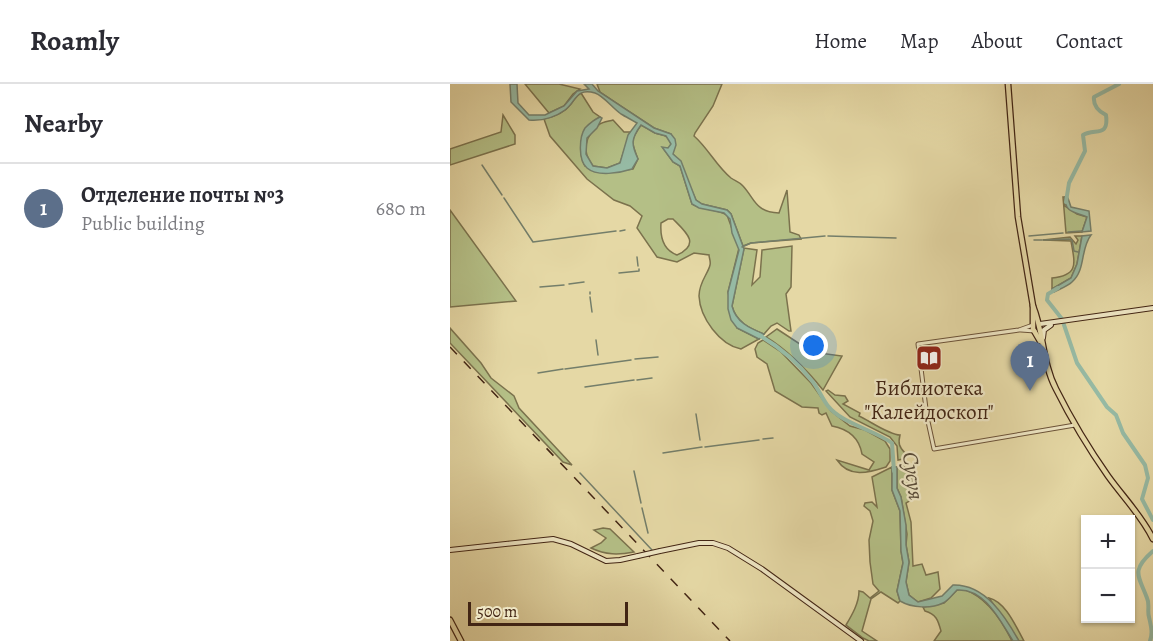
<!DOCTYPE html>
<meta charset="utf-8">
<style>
:root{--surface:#fff;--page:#f2f2f3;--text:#2b2b33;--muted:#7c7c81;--line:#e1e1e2;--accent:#7c3aed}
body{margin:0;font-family:Alegreya,serif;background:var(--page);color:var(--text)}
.controls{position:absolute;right:18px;bottom:18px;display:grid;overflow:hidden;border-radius:0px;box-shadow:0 2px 4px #0004}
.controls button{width:54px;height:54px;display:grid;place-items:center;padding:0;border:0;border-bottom:2px solid var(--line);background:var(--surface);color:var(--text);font:30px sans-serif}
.scale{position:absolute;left:18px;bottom:15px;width:160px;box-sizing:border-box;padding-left:6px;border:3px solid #422514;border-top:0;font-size:16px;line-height:21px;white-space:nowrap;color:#422514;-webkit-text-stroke:4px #eee6c4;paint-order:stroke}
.you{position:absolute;left:364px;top:262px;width:21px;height:21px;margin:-15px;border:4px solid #fff;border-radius:50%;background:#1a73e8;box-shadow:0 0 0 9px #1a73e833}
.badge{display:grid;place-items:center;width:39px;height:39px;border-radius:50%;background:var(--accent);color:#fff;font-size:20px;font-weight:700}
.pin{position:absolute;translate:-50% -50px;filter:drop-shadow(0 2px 3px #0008)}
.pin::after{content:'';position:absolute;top:32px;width:21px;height:18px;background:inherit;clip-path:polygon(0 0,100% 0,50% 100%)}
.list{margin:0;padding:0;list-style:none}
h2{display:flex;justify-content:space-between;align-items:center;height:78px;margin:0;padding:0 24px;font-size:26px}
h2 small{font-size:20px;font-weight:400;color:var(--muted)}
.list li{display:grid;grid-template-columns:39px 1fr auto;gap:18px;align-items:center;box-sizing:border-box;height:90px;padding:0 24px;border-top:2px solid var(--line)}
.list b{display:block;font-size:22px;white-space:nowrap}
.list p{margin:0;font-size:20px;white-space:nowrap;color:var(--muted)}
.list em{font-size:20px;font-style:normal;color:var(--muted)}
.map{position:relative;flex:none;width:703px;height:557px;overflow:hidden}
header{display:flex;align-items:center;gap:36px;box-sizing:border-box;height:84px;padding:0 30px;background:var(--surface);border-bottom:2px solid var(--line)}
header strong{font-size:28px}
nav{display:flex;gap:33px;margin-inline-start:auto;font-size:21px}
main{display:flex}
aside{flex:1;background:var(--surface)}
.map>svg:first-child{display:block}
</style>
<header>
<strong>Roamly</strong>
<nav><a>Home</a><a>Map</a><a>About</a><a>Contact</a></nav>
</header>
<main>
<aside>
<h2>Nearby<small></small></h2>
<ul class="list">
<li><span class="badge" style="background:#5c6f8a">1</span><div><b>Отделение почты №3</b><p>Public building</p></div><em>680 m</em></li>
</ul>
</aside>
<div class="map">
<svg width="703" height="557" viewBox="0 0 703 557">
<rect width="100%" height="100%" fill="#e5d8a5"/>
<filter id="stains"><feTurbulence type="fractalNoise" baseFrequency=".00333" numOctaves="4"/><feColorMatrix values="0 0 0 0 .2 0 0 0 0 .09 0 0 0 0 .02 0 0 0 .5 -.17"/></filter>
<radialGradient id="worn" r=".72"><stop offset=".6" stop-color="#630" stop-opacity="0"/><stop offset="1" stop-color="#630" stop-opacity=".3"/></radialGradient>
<g fill="#b4bf86" stroke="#7b724d" stroke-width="1.5" fill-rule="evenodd">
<polygon points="75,0 109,0 130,5 123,10 114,22 99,29"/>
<path d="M 147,0 L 272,0 L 263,22 L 245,49 L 244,52 C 258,64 267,83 281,94 C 285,97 290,98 293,102 C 305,115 305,128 329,129 L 337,106 L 340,148 L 349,151 L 351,155 L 301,159 L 293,162 L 281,130 L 277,126 L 252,120 L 246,116 L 229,78 L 223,70 L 221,50 L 204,44 L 172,23 L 150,8 Z"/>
<path d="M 131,9 L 143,28 L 150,33 C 132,42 126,65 135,82 L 166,87 L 183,85 L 188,75 C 181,58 180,56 191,41 C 196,43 200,47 205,49 C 213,52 218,50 221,60 L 219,64 L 213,64 L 223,78 L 230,82 L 242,120 C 253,126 267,125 277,131 L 289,164 L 278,208 L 287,244 L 309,255 L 291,265 C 270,261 250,234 249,212 C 249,198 258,190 260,181 C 261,177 259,174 259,171 L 244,169 L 227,178 L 207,173 L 187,144 L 192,132 L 180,122 L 164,116 L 137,95 L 100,52 L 94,35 C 103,33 115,28 121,20 C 125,15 125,12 131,9 ZM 218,135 L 223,135 C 236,148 251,160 227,171 C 213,166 210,153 211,139 Z"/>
<polygon points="53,31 65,51 65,60 0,81 0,65 51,48"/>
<path d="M 163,36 L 174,48 L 180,48 L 170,79 L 157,84 L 143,82 C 131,68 135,51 150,40 C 152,38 160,37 163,36 Z"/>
<polygon points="613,113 615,113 615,122 627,130 637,133 632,148 616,149"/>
<polygon points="0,126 66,217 0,223"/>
<path d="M 625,152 L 632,152 L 627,180 L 621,194 L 602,205 L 602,194 C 629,191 625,180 621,157 L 593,156 L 620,153 L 626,160 L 628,156 Z"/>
<path d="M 342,162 L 341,203 L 336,210 L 341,247 L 339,247 L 327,239 L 321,242 L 314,250 C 299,244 286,238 282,222 L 294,164 L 307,166 L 302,201 L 310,193 L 312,166 Z"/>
<polygon points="0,244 31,279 41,294 64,312 69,324 122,381 113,378 0,259"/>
<path d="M 327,245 L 362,268 L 392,272 L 373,306 C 356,285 339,267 316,253 Z"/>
<path d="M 313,256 L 331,268 L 361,299 L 381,327 L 400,342 L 415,346 L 435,357 L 440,365 L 440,377 L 436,383 C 418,389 399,394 387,376 L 419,386 L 424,378 L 412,370 C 409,353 398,345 382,342 L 376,329 L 372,331 L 369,329 L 368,324 L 352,323 L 325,307 L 317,280 L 307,273 L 305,265 L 308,259 Z"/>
<path d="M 378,306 L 385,311 L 395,312 L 398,317 L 393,320 L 410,329 L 409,332 C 420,337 439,351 450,351 C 448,359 449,363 455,369 L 453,375 L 448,376 L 447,362 L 440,353 L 400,333 L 376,307 Z"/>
<polygon points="453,379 458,393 462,394 466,413 456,419 461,438 463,482 472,480 476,491 488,488 490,505 481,514 468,518 459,511 456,498 459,478 456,461 457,450 451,413 447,404 447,383"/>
<path d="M 442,383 L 442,406 L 450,427 L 451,467 L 453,479 L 447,507 L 450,517 L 448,519 L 431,508 L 421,515 L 412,547 L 427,557 L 419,557 L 413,554 L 396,541 C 402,531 409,519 409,507 L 413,508 L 420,514 L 429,507 L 423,500 L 420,478 L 419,456 L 423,437 L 420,427 L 414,422 L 415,419 L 422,418 L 427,423 L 422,393 Z"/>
<path d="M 153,444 L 160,445 L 184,468 C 168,471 156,471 141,464 L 151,459 L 156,454 L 144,446 Z"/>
<path d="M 513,505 C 537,513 552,536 562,557 L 484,557 L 491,547 C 488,536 486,530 475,527 L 473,523 L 494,519 L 507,506 Z"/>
<path d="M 539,514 C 556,518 566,543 574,557 L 569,557 Z"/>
</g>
<g fill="#96baa4" stroke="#747e6a" stroke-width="1.5">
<path d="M 60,0 L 67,0 L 68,19 L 79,31 L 95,31 L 114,22 L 127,7 L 139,5 L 134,0 L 142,0 L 148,7 L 204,44 L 221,50 L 225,55 L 226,61 L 223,70 L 231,77 L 246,116 L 252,120 L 277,126 L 281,130 L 294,165 L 282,222 C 286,238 299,244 314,250 L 309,255 L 287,244 L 281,236 L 278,225 L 278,208 L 289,166 L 282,149 L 280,135 L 274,129 L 249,124 L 242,120 L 230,82 L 223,78 L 212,63 L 218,64 L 221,60 L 216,52 L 205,49 L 191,41 C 181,55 181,60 188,75 L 182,85 C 170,89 147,93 137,84 C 128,77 129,53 135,44 C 139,40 145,35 150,33 L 152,34 L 147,44 L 137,54 L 136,70 L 143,82 L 157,84 L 170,79 L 178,51 L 187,39 C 182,36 176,33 171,30 C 162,24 154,12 145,9 C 126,3 126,18 115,26 C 104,34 92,37 79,36 L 61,18 Z"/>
<path d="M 615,113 L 618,114 L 621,123 L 639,127 L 641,147 L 632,148 L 637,133 C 626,128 614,129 615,113 Z"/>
<path d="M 641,151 C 630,165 636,186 622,198 C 618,202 610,205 604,208 L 602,205 L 621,194 L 627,180 L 632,152 Z"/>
<path d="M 442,383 L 447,383 L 447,404 L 451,413 L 456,441 L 456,461 L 459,478 L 456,498 L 459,511 L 468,518 L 492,512 L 503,501 C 535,500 555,532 569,557 L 563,557 C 550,537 535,504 507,506 C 503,510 498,517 493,519 C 481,525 462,524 450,517 L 447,507 L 453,479 L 451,467 L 450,427 L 442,406 Z"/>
</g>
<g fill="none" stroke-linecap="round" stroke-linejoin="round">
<g stroke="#747e6a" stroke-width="1.5">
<polyline points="32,81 52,111"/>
<polyline points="54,114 83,158 166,147"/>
<polyline points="170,147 175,146"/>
<polyline points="618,148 632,147"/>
<polyline points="378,152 446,154"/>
<polyline points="579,152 613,149"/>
<polyline points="584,156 592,156"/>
<polyline points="593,156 619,155 622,156 624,167 628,168"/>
<polyline points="292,163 301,159 375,152"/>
<polyline points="187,173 188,182"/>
<polyline points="169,189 189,187 189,185"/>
<polyline points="119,200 134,198"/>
<polyline points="90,203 114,201"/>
<polyline points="140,208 140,210"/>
<polyline points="140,213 142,228"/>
<polyline points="146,256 148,271"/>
<polyline points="185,275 208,273"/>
<polyline points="115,285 181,276"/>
<polyline points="88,289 113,285"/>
<polyline points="187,296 202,294"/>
<polyline points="135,303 184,296"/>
<polyline points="246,330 250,356"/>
<polyline points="313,355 323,354"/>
<polyline points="255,363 309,356"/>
<polyline points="213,369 252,363"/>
<polyline points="184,387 191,419"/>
<polyline points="130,389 202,466"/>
<polyline points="192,424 198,449"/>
</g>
<g stroke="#96baa4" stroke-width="4">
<path d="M 616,118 L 619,99 L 635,67 L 633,51 C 645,44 659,54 656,31 C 648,27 643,22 644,13 L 669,0"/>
<polyline points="608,204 598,210 597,216 612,235 627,279 657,323 666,331 673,349 695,381 698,394 692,415 703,436"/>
<path d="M 307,250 C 329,262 348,279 363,298 C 369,306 373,316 378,322 C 391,339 424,346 442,359 L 444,387"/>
<path d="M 700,557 C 703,549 701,542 699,533 C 697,527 700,520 697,514 C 689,492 680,487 703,467"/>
</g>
<defs>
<g id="tertiary">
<polyline points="583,241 569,246 468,260 477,333 484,365 625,341"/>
<polyline points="571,246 585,247"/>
</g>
<g id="secondary">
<polyline points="590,240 703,224"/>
<polyline points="593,254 594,246 601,241"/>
<polyline points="0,466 103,455 121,460 156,477 170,476 188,472"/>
<polyline points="210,467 249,459 263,459 278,464 312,485 411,557"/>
</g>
<g id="primary">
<polyline points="558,0 568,133 583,222 583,245 590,257"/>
<path d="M 583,222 C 594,249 592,278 606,305 C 621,335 639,365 658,392 C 673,413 692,432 703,455"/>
<polyline points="0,536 11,557"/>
</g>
</defs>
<use href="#tertiary" stroke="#6b5238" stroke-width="5"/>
<use href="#secondary" stroke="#422514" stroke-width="6"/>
<use href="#primary" stroke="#422514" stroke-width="7"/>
<use href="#tertiary" stroke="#eee6c4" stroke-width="3"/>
<use href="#secondary" stroke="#eee6c4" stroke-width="4"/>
<use href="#primary" stroke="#e5d8a5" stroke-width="4.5"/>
<polyline stroke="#422514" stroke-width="1.5" stroke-dasharray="10 10" stroke-linecap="butt" points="0,263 280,557"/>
<defs>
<polyline id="secondary-bridge" points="188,472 210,467"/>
</defs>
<use href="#secondary-bridge" stroke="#422514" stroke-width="6" stroke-linecap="butt"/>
<use href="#secondary-bridge" stroke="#eee6c4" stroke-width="4"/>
</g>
<defs>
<symbol id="library-square" viewBox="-11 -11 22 22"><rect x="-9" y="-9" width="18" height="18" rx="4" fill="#8f2418" stroke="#eee6c4"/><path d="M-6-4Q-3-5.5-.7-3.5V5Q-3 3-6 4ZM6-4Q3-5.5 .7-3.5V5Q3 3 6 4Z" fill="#fff"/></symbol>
</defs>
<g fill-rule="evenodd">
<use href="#library-square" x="464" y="259" width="30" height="30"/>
</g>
<g text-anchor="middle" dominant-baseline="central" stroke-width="4.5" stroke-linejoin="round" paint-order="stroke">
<g font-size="21" fill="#422514" stroke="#eee6c4">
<text x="479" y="304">Библиотека<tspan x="479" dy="24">"Калейдоскоп"</tspan></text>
</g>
<g font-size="22" font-style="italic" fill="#574a38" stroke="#eee6c4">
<text transform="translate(463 392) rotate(82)">Сусуя</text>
</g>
</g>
<rect width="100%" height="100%" filter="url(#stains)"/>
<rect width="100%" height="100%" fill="url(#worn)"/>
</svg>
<div class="controls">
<button>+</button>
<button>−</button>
</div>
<div class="scale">500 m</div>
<div class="you"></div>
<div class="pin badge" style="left:580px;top:307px;background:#5c6f8a">1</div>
</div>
</main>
